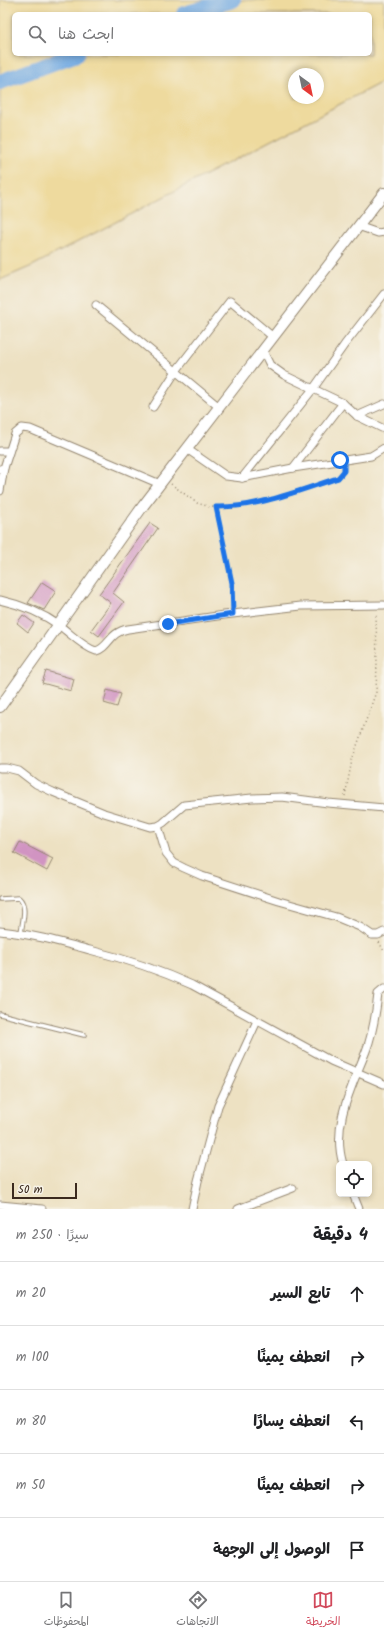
<!DOCTYPE html>
<html lang="ar">
<meta charset="utf-8">
<style>
:root{--surface:#fff;--page:#f2f2f2;--text:#202124;--muted:#757577;--line:#e0e0e0;--accent:#d1495b}
body{margin:0;font-family:Kalam,"Playpen Sans Arabic",sans-serif;background:var(--page);color:var(--text);direction:rtl}
.controls{position:absolute;right:12px;bottom:12px;display:grid;overflow:hidden;border-radius:6px;box-shadow:0 2px 6px #0003}
.controls button{width:36px;height:36px;display:grid;place-items:center;padding:0;border:0;border-bottom:1px solid var(--line);background:var(--surface);color:var(--text);font:20px sans-serif}
.compass{position:absolute;left:288px;top:68px;width:36px;height:36px;border-radius:50%;background:var(--surface);box-shadow:0 2px 6px #0003;rotate:147deg}
.scale{position:absolute;left:12px;bottom:10px;width:65px;box-sizing:border-box;padding-left:4px;border:2px solid #3b2a1e;border-top:0;font-size:11px;line-height:14px;white-space:nowrap;color:#3b2a1e;-webkit-text-stroke:3px #f7f3e8;paint-order:stroke}
.stop{position:absolute;width:12px;height:12px;margin:-9px;border:3px solid #1a73e8;border-radius:50%;background:#fff}
.stop.end{background:#1a73e8;border-color:#fff;box-shadow:0 1px 4px #0008}
.list{margin:0;padding:0;list-style:none}
h2{display:flex;justify-content:space-between;align-items:center;height:52px;margin:0;padding:0 16px;font-size:17px}
h2 small{font-size:13px;font-weight:400;color:var(--muted)}
.list li{display:grid;grid-template-columns:26px 1fr auto;gap:12px;align-items:center;box-sizing:border-box;height:64px;padding:0 16px;border-top:1px solid var(--line)}
.list b{display:block;font-size:15px;white-space:nowrap}
.list em{font-size:13px;font-style:normal;color:var(--muted)}
.icon{flex:none;width:22px;height:22px;fill:none;stroke:currentColor;stroke-width:2;stroke-linecap:round;stroke-linejoin:round}
.map{position:relative;flex:none;width:384px;height:1209px;overflow:hidden;direction:ltr}
.search{position:absolute;background:var(--surface);box-shadow:0 2px 6px #0003;left:12px;right:12px;top:12px;height:44px;display:flex;align-items:center;gap:10px;box-sizing:border-box;padding:0 14px;border-radius:6px;color:var(--muted);font-size:15px}
.sheet{height:372px;background:var(--surface)}
nav{display:flex;justify-content:space-around;align-items:center;box-sizing:border-box;height:56px;border-top:1px solid var(--line);background:var(--surface);font-size:11px;color:var(--muted)}
nav a{display:grid;justify-items:center;gap:2px}
nav .on{color:var(--accent)}
.map>svg:first-child{display:block}
</style>
<div class="map">
<svg width="384" height="1209" viewBox="0 0 384 1209">
<rect width="100%" height="100%" fill="#f7f3e8"/>
<filter id="ink" filterUnits="userSpaceOnUse"><feTurbulence type="fractalNoise" baseFrequency=".025" numOctaves="2"/><feDisplacementMap in="SourceGraphic" scale="8" xChannelSelector="R" yChannelSelector="G"/><feConvolveMatrix kernelMatrix="1 2 1 2 8 2 1 2 1" color-interpolation-filters="sRGB"/></filter>
<filter id="wash" filterUnits="userSpaceOnUse"><feTurbulence type="fractalNoise" baseFrequency=".012" numOctaves="4" result="noise"/><feDisplacementMap in="SourceGraphic" scale="16" xChannelSelector="R" yChannelSelector="G"/><feGaussianBlur stdDeviation="0.9" result="paint"/><feColorMatrix in="noise" values="0 0 0 0 0 0 0 0 0 0 0 0 0 0 0 0 0 1.4 0 .05"/><feComposite in="paint" operator="in"/></filter>
<g filter="url(#wash)">
<rect width="100%" height="100%" fill="#ede1c2"/>
<path fill="#eeda9e" stroke="#94825e" fill-rule="evenodd" d="M 0,0 L 384,0 L 384,81 L 32,266 L 0,280 ZM 14,14 L 370,14 L 370,54 L 14,54 ZM 294,74 L 318,74 L 318,98 L 294,98 Z"/>
<g fill="none" stroke-linecap="round" stroke-linejoin="round">
<g stroke="#73aae2" stroke-width="16">
<polyline points="184,14 233,0"/>
<polyline points="0,82 77,54"/>
</g>
</g>
<g id="blocks">
<g fill="#d194c2">
<polygon points="150,523 158,528 113,593 124,602 99,636 91,630 111,603 99,594"/>
<polygon points="42,582 56,591 44,610 28,603"/>
<polygon points="23,615 34,623 28,632 17,623"/>
<polygon points="46,671 74,679 71,691 42,683"/>
<polygon points="107,690 121,694 117,707 104,703"/>
<polygon points="20,842 53,859 47,871 14,853"/>
</g>
</g>
</g>
<g filter="url(#ink)">
<use href="#blocks" fill-opacity="0" stroke="#948670" stroke-width="1"/>
<g fill="none" stroke-linecap="round" stroke-linejoin="round">
<defs>
<g id="lane">
<path d="M 0,899 L 19,898 C 28,906 22,923 21,933"/>
<polyline points="0,1014 84,1035"/>
</g>
<g id="street">
<polyline points="358,226 378,233 384,232"/>
<polyline points="96,305 219,407"/>
<polyline points="263,351 270,365 284,375 343,403 357,416 384,429"/>
<polyline points="153,407 176,371 230,301 273,337"/>
<polyline points="357,416 384,404"/>
<polyline points="187,449 226,476 242,478 293,468 371,456 384,448"/>
<polyline points="0,451 9,451"/>
<polyline points="293,468 343,403"/>
<polyline points="0,469 4,468 15,434 22,428 30,429 160,484"/>
<polyline points="242,478 313,389 345,344 384,294"/>
<polyline points="0,491 4,468"/>
<path d="M 0,600 C 22,605 42,613 60,626 C 71,634 83,647 96,651 C 109,648 109,632 128,629 L 224,615 L 301,606 L 384,605"/>
<polyline points="0,768 7,768 19,771 36,784 53,792 104,813 150,827 158,826 163,823 184,805 252,798 282,797 328,803 384,808"/>
<polyline points="158,826 166,853 174,863 184,868 202,876 279,901 336,917 360,927 372,935 378,935 384,932"/>
<path d="M 0,931 C 31,934 60,942 90,950 C 126,959 159,970 192,985 L 331,1061 L 384,1084"/>
<path d="M 343,1164 C 331,1125 352,1087 366,1051 C 373,1033 376,1013 378,994 L 384,989"/>
<polyline points="353,1194 359,1209"/>
<polyline points="0,1205 42,1209"/>
<polyline points="192,1209 198,1181 218,1106 257,1021"/>
<polyline points="238,1209 293,1188"/>
</g>
<polyline id="secondary" points="0,707 143,506 384,193"/>
</defs>
<use href="#lane" stroke="#948670" stroke-width="5.5"/>
<use href="#street" stroke="#948670" stroke-width="9"/>
<use href="#secondary" stroke="#948670" stroke-width="12"/>
<g stroke="#948670" stroke-width="1.5" stroke-dasharray="1 3" stroke-linecap="butt">
<polyline points="171,484 197,503 210,507 233,508 285,495 338,478 341,476 344,469"/>
<polyline points="216,507 232,583 233,606"/>
<polyline points="345,796 352,760 376,692 377,664 376,613"/>
<polyline points="379,942 384,951"/>
</g>
<use href="#lane" stroke="#fff" stroke-width="3.5"/>
<use href="#street" stroke="#fff" stroke-width="7"/>
<use href="#secondary" stroke="#fff" stroke-width="10"/>
</g>
</g>
<g fill="none" stroke-linecap="round" stroke-linejoin="round" filter="url(#ink)">
<path stroke="#1a73e8" stroke-width="5" d="M 168,624 L 233,614 L 232,583 L 216,507 C 257,508 300,490 338,478 L 344,471 L 344,459 L 340,460"/>
</g>
</svg>
<div class="controls">
<button><svg class="icon" aria-label="locate" viewBox="0 0 24 24"><circle cx="12" cy="12" r="6"/><path d="M12 2v4M12 18v4M2 12h4M18 12h4"/></svg></button>
</div>
<svg class="compass" viewBox="-18 -18 36 36"><path d="M0-13l5 13h-10z" fill="#e53935"/><path d="M0 13l5-13h-10z" fill="#757577"/></svg>
<div class="scale">50 m</div>
<div class="stop" style="left:340px;top:460px"></div>
<div class="stop end" style="left:168px;top:624px"></div>
<div class="search"><svg class="icon" aria-label="search" viewBox="0 0 24 24"><circle cx="10" cy="10" r="6"/><path d="M15 15l6 6"/></svg>ابحث هنا</div>
</div>
<section class="sheet">
<h2>4 دقيقة<small>سيرًا · 250 m</small></h2>
<ul class="list">
<li><svg class="icon" aria-label="ahead" viewBox="0 0 24 24"><path d="M12 20V5M6 11l6-6 6 6"/></svg><div><b>تابع السير</b></div><em>20 m</em></li>
<li><svg class="icon" aria-label="right" viewBox="0 0 24 24"><path d="M7 20v-9h11M14 6l5 5-5 5"/></svg><div><b>انعطف يمينًا</b></div><em>100 m</em></li>
<li><svg class="icon" aria-label="left" viewBox="0 0 24 24"><path d="M17 20v-9H6M10 6l-5 5 5 5"/></svg><div><b>انعطف يسارًا</b></div><em>80 m</em></li>
<li><svg class="icon" aria-label="right" viewBox="0 0 24 24"><path d="M7 20v-9h11M14 6l5 5-5 5"/></svg><div><b>انعطف يمينًا</b></div><em>50 m</em></li>
<li><svg class="icon" aria-label="arrive" viewBox="0 0 24 24"><path d="M6 21V4h12l-3 4 3 4H6"/></svg><div><b>الوصول إلى الوجهة</b></div></li>
</ul>
</section>
<nav>
<a class="on"><svg class="icon" aria-label="map" viewBox="0 0 24 24"><path d="M3 6l6-2 6 2 6-2v14l-6 2-6-2-6 2zM9 4v14M15 6v14"/></svg>الخريطة</a>
<a><svg class="icon" aria-label="directions" viewBox="0 0 24 24"><path d="M12 3l9 9-9 9-9-9zM9 14v-3h6M13 9l2 2-2 2"/></svg>الاتجاهات</a>
<a><svg class="icon" aria-label="saved" viewBox="0 0 24 24"><path d="M7 4h10v16l-5-4-5 4z"/></svg>المحفوظات</a>
</nav>
